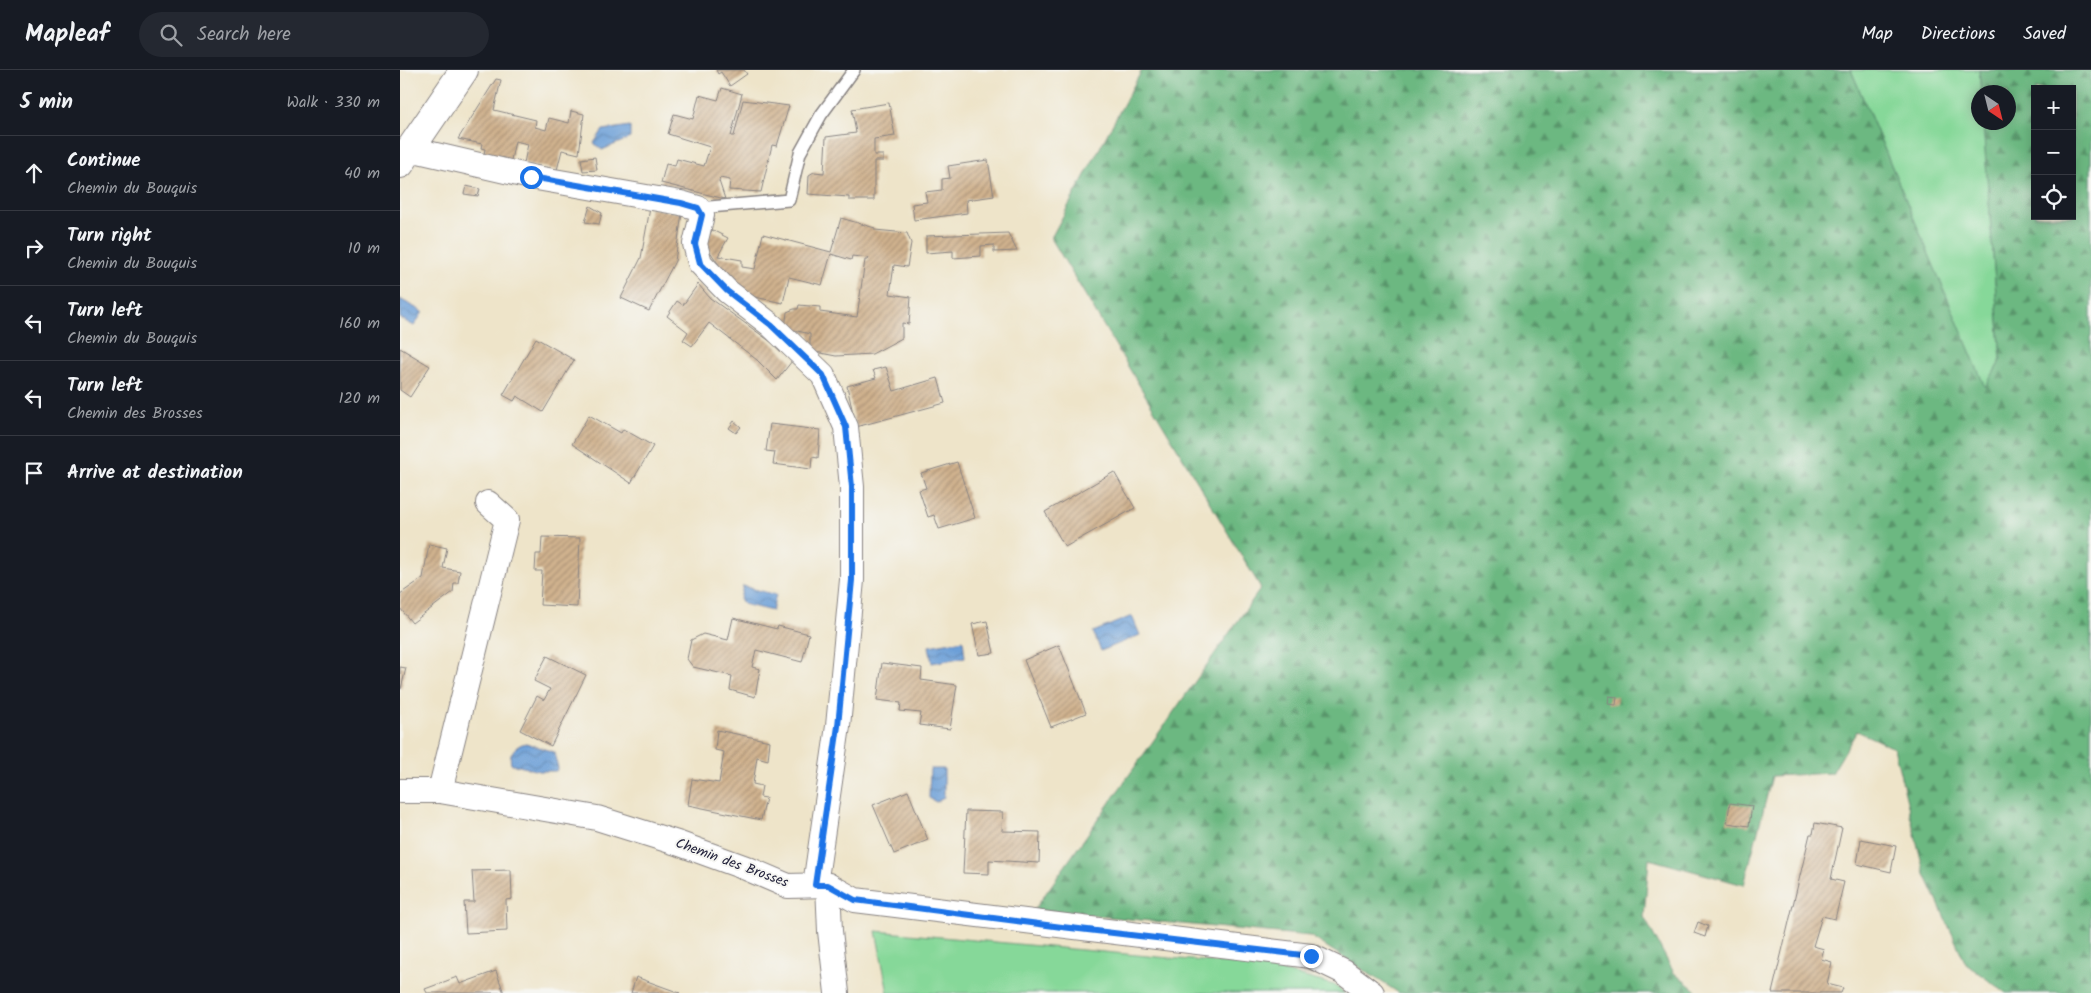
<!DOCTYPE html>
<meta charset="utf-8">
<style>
:root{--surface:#171b24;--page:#242831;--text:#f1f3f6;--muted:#9ea1a6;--line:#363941}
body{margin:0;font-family:Kalam,sans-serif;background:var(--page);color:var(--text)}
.controls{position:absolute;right:15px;top:15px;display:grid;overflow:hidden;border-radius:0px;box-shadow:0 2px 12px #0003}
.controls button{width:45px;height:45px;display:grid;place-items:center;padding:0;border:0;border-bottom:1px solid var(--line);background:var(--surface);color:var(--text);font:25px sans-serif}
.compass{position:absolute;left:1571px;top:15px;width:45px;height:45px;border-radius:50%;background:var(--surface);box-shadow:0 2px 12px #0003;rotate:145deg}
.stop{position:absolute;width:15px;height:15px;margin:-11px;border:4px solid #1a73e8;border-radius:50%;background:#fff}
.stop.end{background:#1a73e8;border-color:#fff;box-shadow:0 1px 5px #0008}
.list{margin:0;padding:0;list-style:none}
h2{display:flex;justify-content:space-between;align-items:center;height:65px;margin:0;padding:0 20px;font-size:21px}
h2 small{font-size:16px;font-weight:400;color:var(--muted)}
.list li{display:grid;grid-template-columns:32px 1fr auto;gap:15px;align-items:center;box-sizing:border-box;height:75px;padding:0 20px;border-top:1px solid var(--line)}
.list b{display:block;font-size:19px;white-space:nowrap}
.list p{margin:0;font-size:16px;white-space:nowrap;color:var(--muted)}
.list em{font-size:16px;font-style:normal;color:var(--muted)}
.icon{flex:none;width:28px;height:28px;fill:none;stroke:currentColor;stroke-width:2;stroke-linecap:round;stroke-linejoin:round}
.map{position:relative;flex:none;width:1691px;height:923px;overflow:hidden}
header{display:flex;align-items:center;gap:30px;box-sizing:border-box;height:70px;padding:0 25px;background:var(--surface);border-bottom:1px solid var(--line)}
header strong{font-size:24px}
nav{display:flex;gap:28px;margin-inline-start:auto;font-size:18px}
.search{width:350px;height:45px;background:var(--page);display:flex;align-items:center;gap:12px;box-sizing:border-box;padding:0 18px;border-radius:28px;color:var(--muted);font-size:19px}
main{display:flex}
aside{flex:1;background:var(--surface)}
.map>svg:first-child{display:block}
</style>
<header>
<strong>Mapleaf</strong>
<div class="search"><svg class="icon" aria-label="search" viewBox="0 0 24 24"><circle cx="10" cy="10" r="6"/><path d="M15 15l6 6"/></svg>Search here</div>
<nav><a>Map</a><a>Directions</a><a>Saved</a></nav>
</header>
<main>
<aside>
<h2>5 min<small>Walk · 330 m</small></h2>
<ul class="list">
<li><svg class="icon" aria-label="ahead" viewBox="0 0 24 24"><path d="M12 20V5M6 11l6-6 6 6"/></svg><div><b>Continue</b><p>Chemin du Bouquis</p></div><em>40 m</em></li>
<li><svg class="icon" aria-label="right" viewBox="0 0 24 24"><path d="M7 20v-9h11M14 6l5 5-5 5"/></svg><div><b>Turn right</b><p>Chemin du Bouquis</p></div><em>10 m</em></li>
<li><svg class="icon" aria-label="left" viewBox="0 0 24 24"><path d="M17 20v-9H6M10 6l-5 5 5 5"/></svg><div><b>Turn left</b><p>Chemin du Bouquis</p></div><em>160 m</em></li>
<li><svg class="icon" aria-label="left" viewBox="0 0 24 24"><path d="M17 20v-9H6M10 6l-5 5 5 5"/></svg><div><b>Turn left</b><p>Chemin des Brosses</p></div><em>120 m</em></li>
<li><svg class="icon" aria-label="arrive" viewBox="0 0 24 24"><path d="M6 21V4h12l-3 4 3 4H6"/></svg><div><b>Arrive at destination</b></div></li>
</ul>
</aside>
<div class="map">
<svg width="1691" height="923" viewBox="0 0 1691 923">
<defs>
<pattern id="forest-firs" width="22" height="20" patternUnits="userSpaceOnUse" patternTransform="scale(1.25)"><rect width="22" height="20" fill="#6cb881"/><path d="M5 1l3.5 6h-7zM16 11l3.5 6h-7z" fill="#58956b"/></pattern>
<pattern id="water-waves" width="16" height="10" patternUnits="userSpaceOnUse" patternTransform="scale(1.25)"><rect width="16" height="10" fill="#6c9fd7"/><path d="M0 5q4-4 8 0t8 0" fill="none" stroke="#5881b0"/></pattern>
<pattern id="building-hatch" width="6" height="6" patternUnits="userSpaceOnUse" patternTransform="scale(1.25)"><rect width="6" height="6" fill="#d0b28e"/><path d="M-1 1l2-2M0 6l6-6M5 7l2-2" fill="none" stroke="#a89075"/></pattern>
</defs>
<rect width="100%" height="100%" fill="#f6f6f2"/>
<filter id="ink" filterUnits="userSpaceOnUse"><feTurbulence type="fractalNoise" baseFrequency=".02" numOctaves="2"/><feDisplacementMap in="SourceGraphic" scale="10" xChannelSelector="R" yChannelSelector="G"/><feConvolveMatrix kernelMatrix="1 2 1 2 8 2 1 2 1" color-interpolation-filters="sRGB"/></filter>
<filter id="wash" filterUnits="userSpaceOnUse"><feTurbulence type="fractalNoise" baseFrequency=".0096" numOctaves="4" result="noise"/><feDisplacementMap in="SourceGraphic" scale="20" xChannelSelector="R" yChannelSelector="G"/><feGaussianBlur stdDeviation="1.12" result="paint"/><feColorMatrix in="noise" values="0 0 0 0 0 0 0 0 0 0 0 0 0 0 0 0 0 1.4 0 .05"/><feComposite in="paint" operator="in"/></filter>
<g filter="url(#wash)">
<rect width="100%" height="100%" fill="#eee4c9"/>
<g fill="#86d899" stroke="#547d6a">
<polygon points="1451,0 1579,0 1581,22 1578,22 1578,52 1583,53 1601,290 1585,318"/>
<polygon points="476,861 867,897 934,915 945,923 488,923"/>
</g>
<path fill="url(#forest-firs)" stroke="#476d5e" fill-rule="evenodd" d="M 742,0 L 1451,0 L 1585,317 L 1601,290 L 1583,53 L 1608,52 L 1608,22 L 1581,22 L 1579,0 L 1691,0 L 1691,923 L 1606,923 L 1566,894 L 1524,802 L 1494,678 L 1457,661 L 1432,703 L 1372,706 L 1344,815 L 1249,789 L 1244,847 L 1274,903 L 1299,923 L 999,923 L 910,866 L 634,840 L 861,518 L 651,168 ZM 1635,19 L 1672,19 L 1672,146 L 1635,146 Z"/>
<g fill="url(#water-waves)" stroke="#476089">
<polygon points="230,56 230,68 202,80 194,73 203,60"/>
<polygon points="0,229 23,242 14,256 0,248"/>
<polygon points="343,516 376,525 372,541 343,534 340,529"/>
<polygon points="732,546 740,565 701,581 693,562"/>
<polygon points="563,570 565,587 532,593 529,576"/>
<path d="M 126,673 L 154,682 L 158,698 L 156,701 L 139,701 L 111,694 C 108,683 116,675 126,673 Z"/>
<polygon points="530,699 544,699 544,728 536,732 529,728"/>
</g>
<g id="blocks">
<g fill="url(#building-hatch)">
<polygon points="316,0 344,0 347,4 330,16 321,2 318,4"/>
<polygon points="96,9 101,10 94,40 136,50 135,57 146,60 149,48 169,53 171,41 184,44 179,84 162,80 157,100 124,93 128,74 115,71 111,90 84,84 85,79 81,78 82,74 58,69"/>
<polygon points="322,18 342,24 331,66 334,66 343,30 389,36 377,76 372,75 361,122 329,120 330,110 320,108 319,111 325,129 261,113 266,94 275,96 277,89 304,96 310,77 268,64 274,44 293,49 299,25 318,30"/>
<polygon points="489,33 495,66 474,69 474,85 483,85 483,91 474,91 474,130 449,130 449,127 408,124 409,105 414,102 424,103 426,67 456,63 452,39"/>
<polygon points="195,87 197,100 183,101 181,89"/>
<polygon points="588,90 594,126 566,130 567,143 514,150 512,134 527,132 525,122 542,120 542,109 550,108 548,96"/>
<polygon points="66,116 80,119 78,126 64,124"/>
<polygon points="190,136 202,143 199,154 185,152"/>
<polygon points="250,138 282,143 275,191 249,241 221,228 241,188"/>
<polygon points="441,148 475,158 475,160 507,163 511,173 507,197 494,195 490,224 511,227 509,254 502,253 502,268 472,284 436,286 410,281 410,264 385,258 387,242 394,239 398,239 399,235 420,237 420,242 457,247 465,190 468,190 469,188 452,186 451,190 431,184 422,215 389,207 383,233 350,226 325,204 305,174 312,160 328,168 318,186 342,190 342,197 355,199 363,164 431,182"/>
<polygon points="608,163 617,181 594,182 594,175 581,176 581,186 553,188 553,181 526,183 526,166"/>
<polygon points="298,214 310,228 371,272 392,291 377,310 357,290 309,253 292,276 283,270 288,262 267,246 277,231 283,235"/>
<polygon points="136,268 174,290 143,342 117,326 114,331 103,325"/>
<polygon points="0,278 30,296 10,327 0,320"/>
<polygon points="486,297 494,321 538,308 545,333 456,357 447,316 476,308 473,300"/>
<polygon points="189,345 221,363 223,359 253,376 231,413 172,374"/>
<polygon points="334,351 341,357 336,363 329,358"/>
<polygon points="370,354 420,360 418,388 412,387 411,399 373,394 375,382 366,381"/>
<polygon points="557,392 575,448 539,459 534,445 528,447 519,420 526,418 521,403"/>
<polygon points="714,402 735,438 665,477 645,442"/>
<polygon points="142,467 180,468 177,537 140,535 142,501 135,501 136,484 141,484"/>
<polygon points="29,474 47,478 43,498 60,501 58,513 54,513 53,522 12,553 0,538 0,524 23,508"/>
<polygon points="333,548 377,559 378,556 409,564 402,592 356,580 352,597 360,599 355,627 330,620 332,606 293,597 287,589 291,570 303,564 328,570"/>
<polygon points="587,551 594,583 579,585 572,554"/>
<polygon points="659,575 686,643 651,657 624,590"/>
<polygon points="147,586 186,605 151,676 120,660 137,626 144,630 150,619 134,611"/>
<polygon points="482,593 522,598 521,610 557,615 550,659 519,655 521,643 500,641 501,633 477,630"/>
<polygon points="0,597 6,598 1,619 0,619"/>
<polygon points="1209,626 1217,627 1216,635 1208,634"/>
<polygon points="317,660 370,671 368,690 357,687 353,714 362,716 360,727 366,728 361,750 288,735 292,709 319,713 324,682 315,680"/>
<polygon points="508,721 528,770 494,784 473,735"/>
<polygon points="1330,733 1352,736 1349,756 1327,753"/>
<polygon points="566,741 603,742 602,761 640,762 639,793 589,790 589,804 563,803"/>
<polygon points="1415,753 1442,758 1431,809 1444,812 1435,849 1422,846 1413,876 1424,879 1421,889 1432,892 1427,914 1443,918 1441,923 1372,923 1410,764 1413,764"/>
<polygon points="1461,769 1496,776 1491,802 1457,794"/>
<polygon points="111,800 112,829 106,830 107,861 66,863 64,832 74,832 72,801"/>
<polygon points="1298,852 1308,856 1305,867 1294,863"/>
<polygon points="96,901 104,923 27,923 25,919 57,907 60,914"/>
<polygon points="236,907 280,923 231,923"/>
</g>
</g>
</g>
<g filter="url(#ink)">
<use href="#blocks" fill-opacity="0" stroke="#888382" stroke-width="1"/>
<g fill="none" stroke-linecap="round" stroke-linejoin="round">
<defs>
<polyline id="service" points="298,138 389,130 400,83 421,45 454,0"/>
<g id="minor">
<polyline points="10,79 131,107 281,133 298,138 302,145 295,174 300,193 327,221 371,255 423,305 446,357 452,417 452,510 438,656 415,815"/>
<polyline points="0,721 40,721 197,748 280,774 346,798 388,816 428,815 455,830 911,886 944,902 972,923"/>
<polyline points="40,721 107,450 88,433"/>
<polyline points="428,815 430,861 437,923"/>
</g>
<polyline id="tertiary" points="0,94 64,0"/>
</defs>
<use href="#service" stroke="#888382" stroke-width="14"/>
<use href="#minor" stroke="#888382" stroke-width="26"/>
<use href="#tertiary" stroke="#888382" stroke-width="30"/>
<use href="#service" stroke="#fff" stroke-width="11"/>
<use href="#minor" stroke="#fff" stroke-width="24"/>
<use href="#tertiary" stroke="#fff" stroke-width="28"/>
</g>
</g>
<g fill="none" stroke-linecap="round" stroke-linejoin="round" filter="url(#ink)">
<polyline stroke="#1a73e8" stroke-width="6" points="131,107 281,133 298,138 302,145 295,174 300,193 327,221 371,255 423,305 446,357 452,417 452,510 438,656 415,815 428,815 455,830 662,857 911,886"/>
</g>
<g text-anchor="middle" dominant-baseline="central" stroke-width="4" stroke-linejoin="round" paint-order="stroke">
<g font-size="14" fill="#22223b" stroke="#f6f6f2">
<text transform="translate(332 793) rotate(20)">Chemin des Brosses</text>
</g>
</g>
</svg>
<div class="controls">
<button>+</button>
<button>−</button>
<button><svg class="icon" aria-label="locate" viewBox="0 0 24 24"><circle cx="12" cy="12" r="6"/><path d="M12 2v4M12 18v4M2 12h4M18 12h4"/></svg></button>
</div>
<svg class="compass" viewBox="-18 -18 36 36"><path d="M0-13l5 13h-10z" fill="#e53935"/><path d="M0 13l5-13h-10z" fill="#9ea1a6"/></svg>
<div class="stop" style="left:131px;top:107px"></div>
<div class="stop end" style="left:911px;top:886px"></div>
</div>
</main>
